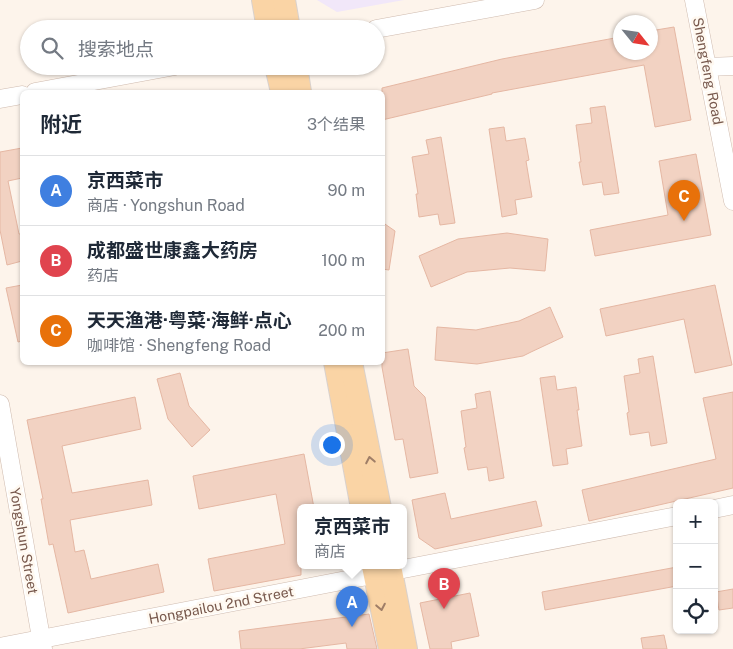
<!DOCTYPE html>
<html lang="zh">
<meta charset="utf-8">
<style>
:root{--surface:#fff;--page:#f2f2f3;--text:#1f2937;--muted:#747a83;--line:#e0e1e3;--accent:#e56852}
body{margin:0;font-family:"Public Sans","Noto Sans SC",sans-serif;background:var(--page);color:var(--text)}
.controls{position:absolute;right:15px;bottom:15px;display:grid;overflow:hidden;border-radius:8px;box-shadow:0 1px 4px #0004}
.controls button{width:45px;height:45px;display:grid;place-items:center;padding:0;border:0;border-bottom:1px solid var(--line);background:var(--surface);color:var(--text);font:25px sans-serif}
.compass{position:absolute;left:613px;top:15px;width:45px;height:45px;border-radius:50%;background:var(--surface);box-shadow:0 1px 4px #0004;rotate:120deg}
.you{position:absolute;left:331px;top:444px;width:18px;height:18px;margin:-12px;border:4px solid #fff;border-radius:50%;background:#1a73e8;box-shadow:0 0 0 8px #1a73e833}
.badge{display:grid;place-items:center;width:32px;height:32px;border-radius:50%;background:var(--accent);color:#fff;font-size:16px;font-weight:700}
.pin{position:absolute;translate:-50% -41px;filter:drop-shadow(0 1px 2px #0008)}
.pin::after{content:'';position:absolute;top:26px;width:18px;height:15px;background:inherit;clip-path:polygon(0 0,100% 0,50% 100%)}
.popup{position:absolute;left:297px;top:504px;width:110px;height:65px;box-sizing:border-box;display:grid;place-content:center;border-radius:8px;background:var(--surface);filter:drop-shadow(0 1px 4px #0005);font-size:16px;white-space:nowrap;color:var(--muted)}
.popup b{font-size:19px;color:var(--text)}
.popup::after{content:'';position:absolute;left:50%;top:100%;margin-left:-10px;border:10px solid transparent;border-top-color:var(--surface)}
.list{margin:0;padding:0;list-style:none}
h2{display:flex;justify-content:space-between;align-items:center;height:65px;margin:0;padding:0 20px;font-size:21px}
h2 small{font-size:16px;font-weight:400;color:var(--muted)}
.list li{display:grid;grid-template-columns:32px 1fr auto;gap:15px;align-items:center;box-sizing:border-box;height:70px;padding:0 20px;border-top:1px solid var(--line)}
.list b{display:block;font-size:19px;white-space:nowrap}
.list p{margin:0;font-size:16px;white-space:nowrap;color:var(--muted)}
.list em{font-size:16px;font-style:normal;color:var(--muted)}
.icon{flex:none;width:28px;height:28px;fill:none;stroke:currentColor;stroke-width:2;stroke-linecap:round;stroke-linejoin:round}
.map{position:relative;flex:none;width:733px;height:649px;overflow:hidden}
.search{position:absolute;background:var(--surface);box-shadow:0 1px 4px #0004;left:20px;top:20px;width:365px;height:55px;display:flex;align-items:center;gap:12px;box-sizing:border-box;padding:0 18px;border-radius:28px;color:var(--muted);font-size:19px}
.panel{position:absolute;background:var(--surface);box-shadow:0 1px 4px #0004;left:20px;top:90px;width:365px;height:275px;border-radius:8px}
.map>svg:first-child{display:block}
</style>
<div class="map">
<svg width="733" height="649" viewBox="0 0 733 649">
<rect width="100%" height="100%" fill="#fdf4eb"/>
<polygon fill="#f1e7f9" points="317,0 404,0 337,12"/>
<g fill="#f2d2c2" stroke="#e5b7a3">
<polygon points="674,27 691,120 655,127 644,65 492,93 492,94 382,120 382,88 502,59 620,37 620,52 650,52 650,31"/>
<polygon points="605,106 619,193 604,195 602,182 583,185 579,162 581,162 576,125 592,123 590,108"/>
<polygon points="504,127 506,141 525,138 529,160 526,161 532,197 515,200 517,214 502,217 489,129"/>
<polygon points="441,137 455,223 440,225 438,214 419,217 416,194 418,194 412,157 429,154 426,140"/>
<polygon points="22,148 22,178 8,181 19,234 22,234 22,261 7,265 0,230 0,152"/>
<polygon points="696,154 711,235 595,256 590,230 668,215 659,161"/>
<polygon points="382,222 395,231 389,270 382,269"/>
<polygon points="507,233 548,239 545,271 510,268 467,272 431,287 419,256 458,239"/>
<polygon points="22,285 22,341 18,342 6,288"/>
<polygon points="715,285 732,365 695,373 684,319 606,336 600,309"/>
<polygon points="550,307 563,337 531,352 523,356 477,364 435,360 437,327 476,330 519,321"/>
<polygon points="408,349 414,386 425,397 438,473 410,478 403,439 395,440 382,367 382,353"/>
<polygon points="653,356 667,443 651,446 649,432 630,435 627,413 629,412 624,376 640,373 638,359"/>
<polygon points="180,373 189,406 210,430 192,447 168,419 157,379"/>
<polygon points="555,376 557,390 576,387 579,410 577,410 582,446 566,449 568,464 553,466 540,378"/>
<polygon points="490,391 504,478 489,481 487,467 468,470 464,448 466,447 461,411 477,408 475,394"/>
<polygon points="733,392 733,488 589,521 582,490 716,459 703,398"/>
<polygon points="135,397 141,429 62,446 72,493 148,480 152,505 70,520 75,552 84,550 91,579 158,564 164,592 68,613 53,544 49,545 41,499 43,499 27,420"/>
<polygon points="304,454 314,508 301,508 301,575 214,591 208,559 285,544 276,494 199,509 193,476"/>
<polygon points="445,493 451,519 536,501 542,526 435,549 419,538 412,500"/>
<polygon points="677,567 677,586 545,610 542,592"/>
<polygon points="733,589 733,608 719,610 716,592"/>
<polygon points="470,593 479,636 451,642 452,649 430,649 420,603"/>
<polygon points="369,614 377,649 347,649 346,643 299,649 241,649 239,631"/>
<polygon points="664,635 667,649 643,649 641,638"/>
</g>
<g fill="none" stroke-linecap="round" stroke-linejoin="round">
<defs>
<g id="minor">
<polyline points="694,0 733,201"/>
<polyline points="376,29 535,0"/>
<polyline points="707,67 733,66"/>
<polyline points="35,92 175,66"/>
<polyline points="0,99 22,95"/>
<polyline points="0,404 43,649"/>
<polyline points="714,509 733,505"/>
<polyline points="0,647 677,516"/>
</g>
<g id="major">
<polyline points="263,0 268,29"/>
<polyline points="284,0 289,29"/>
<polyline points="276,66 282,92"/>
<polyline points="296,66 300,92"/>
<polyline points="335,362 362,508"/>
<polyline points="351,362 380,508"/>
<polyline points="373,566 390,649"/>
<polyline points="390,566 406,649"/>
</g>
</defs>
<use href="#minor" stroke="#cfbbaf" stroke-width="19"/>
<use href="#major" stroke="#d9d1cd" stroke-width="24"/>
<use href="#minor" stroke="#fff" stroke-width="18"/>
<use href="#major" stroke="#fad4a5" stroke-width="22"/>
</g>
<defs><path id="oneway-chevron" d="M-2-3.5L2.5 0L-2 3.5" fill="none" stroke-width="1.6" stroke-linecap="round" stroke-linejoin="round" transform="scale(1.25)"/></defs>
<g stroke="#9f7e67">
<use href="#oneway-chevron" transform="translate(370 460) rotate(-101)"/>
<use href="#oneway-chevron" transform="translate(381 607) rotate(79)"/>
</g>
<g text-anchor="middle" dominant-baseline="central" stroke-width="5" stroke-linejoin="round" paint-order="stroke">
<g font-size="14" fill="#78594d" stroke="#fff9f1">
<text transform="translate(708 71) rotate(79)">Shengfeng Road</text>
<text transform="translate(24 541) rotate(80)">Yongshun Street</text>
<text transform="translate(221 605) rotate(-11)">Hongpailou 2nd Street</text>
</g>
</g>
</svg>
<div class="controls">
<button>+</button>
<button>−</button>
<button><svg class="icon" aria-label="locate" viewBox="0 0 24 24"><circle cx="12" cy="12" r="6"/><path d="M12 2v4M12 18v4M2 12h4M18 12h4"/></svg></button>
</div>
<svg class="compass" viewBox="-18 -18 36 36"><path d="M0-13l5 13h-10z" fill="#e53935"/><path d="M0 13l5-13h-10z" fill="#747a83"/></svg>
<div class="you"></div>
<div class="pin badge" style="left:352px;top:627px;background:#3f7fe0">A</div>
<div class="popup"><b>京西菜市</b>商店</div>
<div class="pin badge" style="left:444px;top:609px;background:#e0444e">B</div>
<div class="pin badge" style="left:684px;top:221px;background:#e8710a">C</div>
<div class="search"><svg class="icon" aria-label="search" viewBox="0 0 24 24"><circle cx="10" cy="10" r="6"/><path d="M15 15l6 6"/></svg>搜索地点</div>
<section class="panel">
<h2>附近<small>3个结果</small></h2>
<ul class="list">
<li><span class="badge" style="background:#3f7fe0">A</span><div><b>京西菜市</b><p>商店 · Yongshun Road</p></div><em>90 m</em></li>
<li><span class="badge" style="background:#e0444e">B</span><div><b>成都盛世康鑫大药房</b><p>药店</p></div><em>100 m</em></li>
<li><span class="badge" style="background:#e8710a">C</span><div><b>天天渔港·粤菜·海鲜·点心</b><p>咖啡馆 · Shengfeng Road</p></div><em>200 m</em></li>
</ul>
</section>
</div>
